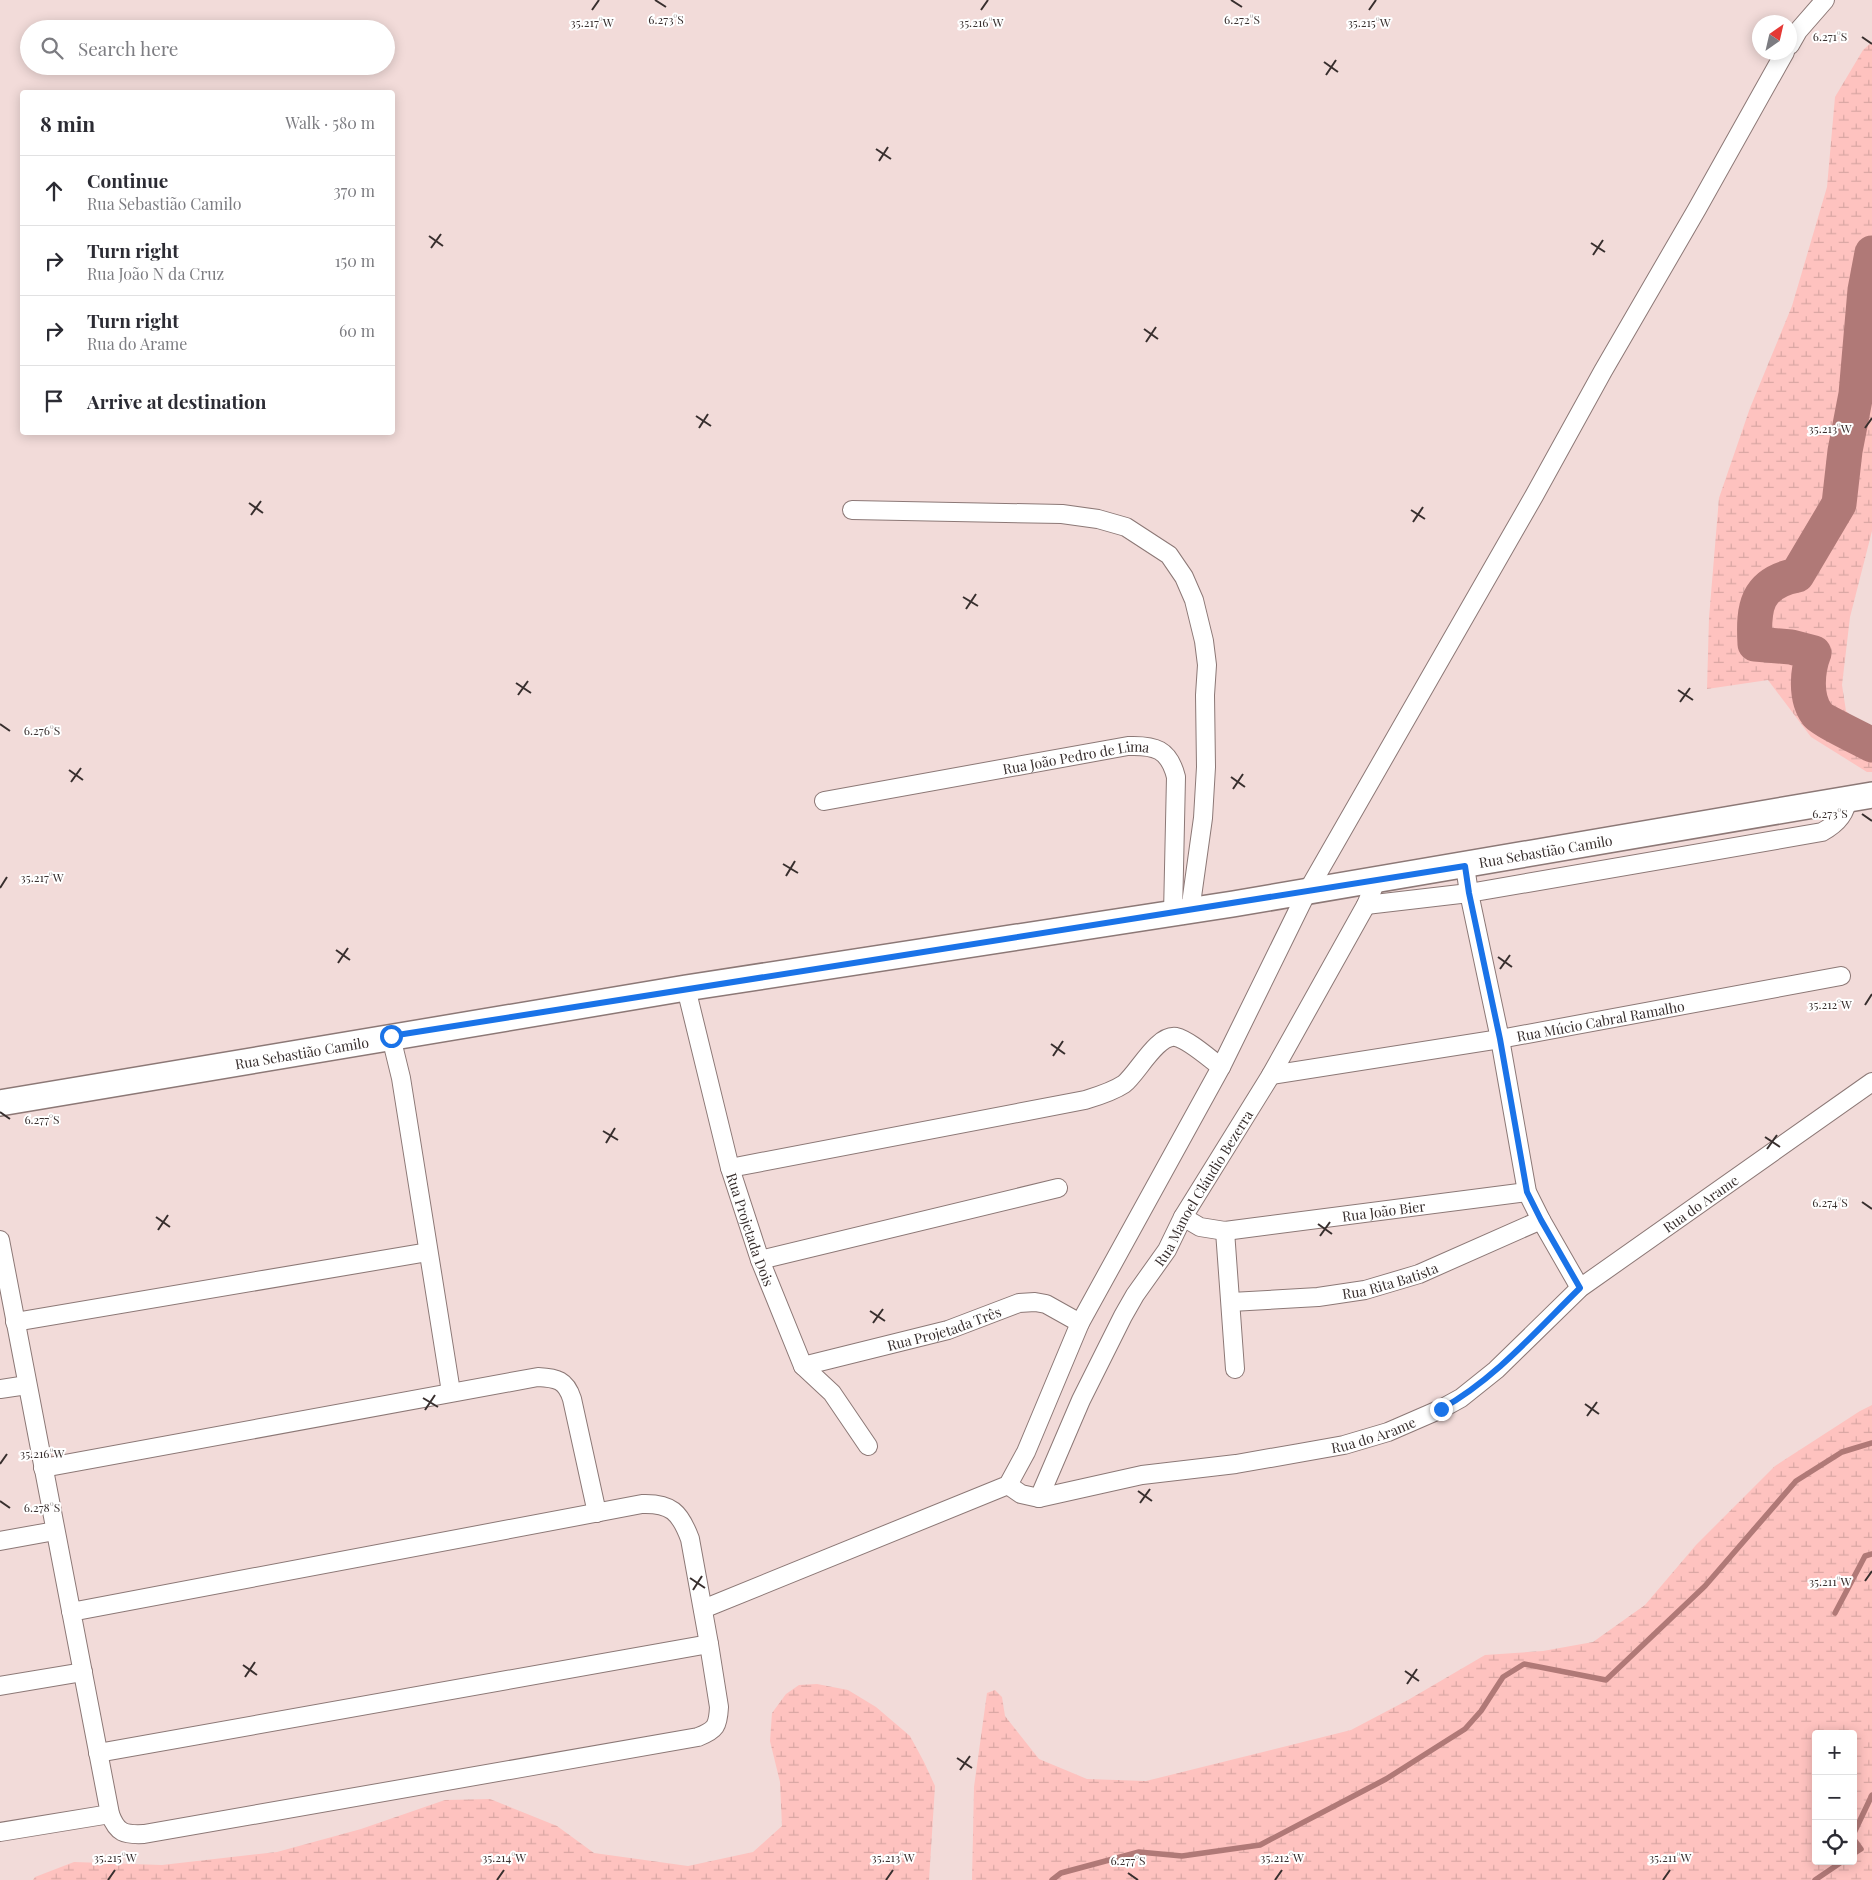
<!DOCTYPE html>
<meta charset="utf-8">
<style>
:root{--surface:#fff;--page:#f2f2f3;--text:#2b2b33;--muted:#7c7c81;--line:#e1e1e2}
body{margin:0;font-family:"Playfair Display",serif;background:var(--page);color:var(--text)}
.controls{position:absolute;right:15px;bottom:15px;display:grid;overflow:hidden;border-radius:5px;box-shadow:0 2px 12px #0003}
.controls button{width:45px;height:45px;display:grid;place-items:center;padding:0;border:0;border-bottom:1px solid var(--line);background:var(--surface);color:var(--text);font:25px sans-serif}
.compass{position:absolute;left:1752px;top:15px;width:45px;height:45px;border-radius:50%;background:var(--surface);box-shadow:0 2px 12px #0003;rotate:34deg}
.stop{position:absolute;width:15px;height:15px;margin:-11px;border:4px solid #1a73e8;border-radius:50%;background:#fff}
.stop.end{background:#1a73e8;border-color:#fff;box-shadow:0 1px 5px #0008}
.list{margin:0;padding:0;list-style:none}
h2{display:flex;justify-content:space-between;align-items:center;height:65px;margin:0;padding:0 20px;font-size:21px}
h2 small{font-size:16px;font-weight:400;color:var(--muted)}
.list li{display:grid;grid-template-columns:32px 1fr auto;gap:15px;align-items:center;box-sizing:border-box;height:70px;padding:0 20px;border-top:1px solid var(--line)}
.list b{display:block;font-size:19px;white-space:nowrap}
.list p{margin:0;font-size:16px;white-space:nowrap;color:var(--muted)}
.list em{font-size:16px;font-style:normal;color:var(--muted)}
.icon{flex:none;width:28px;height:28px;fill:none;stroke:currentColor;stroke-width:2;stroke-linecap:round;stroke-linejoin:round}
.map{position:relative;flex:none;width:1872px;height:1880px;overflow:hidden}
.search{position:absolute;background:var(--surface);box-shadow:0 2px 12px #0003;left:20px;top:20px;width:375px;height:55px;display:flex;align-items:center;gap:12px;box-sizing:border-box;padding:0 18px;border-radius:28px;color:var(--muted);font-size:19px}
.panel{position:absolute;background:var(--surface);box-shadow:0 2px 12px #0003;left:20px;top:90px;width:375px;height:345px;border-radius:5px}
.map>svg:first-child{display:block}
</style>
<div class="map">
<svg width="1872" height="1880" viewBox="0 0 1872 1880">
<defs>
<pattern id="wetland-marsh" width="20" height="14" patternUnits="userSpaceOnUse" patternTransform="scale(1.25)"><rect width="20" height="14" fill="#fec2bf"/><path d="M1 5h8M5 5V1M11 12h8M15 12V8" fill="none" stroke="#daa7a4"/></pattern>
</defs>
<rect width="100%" height="100%" fill="#f2dbd9"/>
<g fill="url(#wetland-marsh)" fill-rule="evenodd">
<polygon points="1872,42 1872,531 1850,617 1842,685 1846,711 1861,725 1872,729 1872,772 1867,772 1811,737 1768,680 1707,689 1709,618 1719,498 1750,408 1792,306 1827,187 1835,97 1863,50"/>
<path d="M 1872,1405 L 1872,1880 L 972,1880 L 974,1787 L 987,1693 L 995,1690 L 1002,1697 L 1005,1716 L 1039,1759 L 1087,1779 L 1146,1781 L 1351,1730 L 1408,1700 L 1485,1655 L 1543,1651 L 1593,1642 L 1645,1605 L 1696,1545 L 1775,1466 L 1860,1411 ZM 1816,1734 L 1853,1734 L 1853,1861 L 1816,1861 Z"/>
<polygon points="817,1684 848,1690 876,1707 910,1736 924,1762 935,1786 929,1880 33,1880 35,1877 74,1862 162,1865 277,1852 361,1829 445,1800 490,1799 557,1826 594,1853 688,1866 753,1852 782,1826 780,1782 770,1741 772,1713 786,1694 799,1685"/>
</g>
<g fill="none" stroke-linecap="round" stroke-linejoin="round">
<g stroke="#b07977" stroke-width="5.5">
<polyline points="1835,1613 1865,1556 1872,1554"/>
<polyline points="1853,1835 1872,1795"/>
<polyline points="1853,1838 1861,1849 1853,1854"/>
<polyline points="1052,1880 1061,1873 1139,1852 1182,1856 1260,1845 1386,1779 1465,1729 1481,1711 1503,1677 1524,1664 1606,1680 1705,1586 1796,1481 1842,1452 1872,1443"/>
<polyline points="1815,1880 1843,1861"/>
</g>
<path stroke="#b07977" stroke-width="35" d="M 1872,253 L 1865,290 L 1856,394 L 1845,451 L 1839,504 L 1797,575 C 1756,583 1753,607 1755,644 L 1791,647 L 1814,653 C 1807,671 1805,698 1817,714 C 1821,720 1863,740 1872,745"/>
<defs>
<g id="minor">
<polyline points="1790,45 1798,31 1825,0"/>
<polyline points="852,510 1062,514 1098,519 1126,527 1169,555 1184,577 1194,600 1204,641 1207,665 1205,695 1206,767 1203,818 1190,911"/>
<path id="s1" d="M 824,801 L 1128,746 C 1155,745 1169,749 1176,777 L 1173,914"/>
<polyline points="1465,866 1469,893 1500,1039 1527,1192 1541,1220 1580,1288"/>
<path d="M 1366,905 L 1469,893 L 1822,832 C 1835,825 1846,815 1847,799"/>
<path id="s2" d="M 686,988 L 730,1168 L 760,1260 L 803,1366 L 832,1393 L 868,1446"/>
<polyline points="391,1037 401,1078 451,1392"/>
<path id="s3" d="M 1271,1075 L 1500,1039 L 1841,976"/>
<path d="M 730,1168 L 1085,1100 C 1098,1096 1112,1092 1124,1084 C 1138,1073 1157,1034 1176,1037 C 1189,1040 1210,1059 1221,1067"/>
<path id="s4" d="M 1183,1217 L 1200,1227 L 1225,1231 L 1527,1192"/>
<polyline points="1225,1231 1235,1369"/>
<path d="M 0,1240 L 110,1814 C 117,1833 124,1835 144,1834 L 698,1737 C 716,1730 718,1726 719,1707 L 709,1644 L 690,1539 C 680,1512 671,1503 642,1504 L 71,1612"/>
<polyline points="760,1260 1058,1188"/>
<path id="s5" d="M 1231,1302 L 1318,1297 L 1365,1290 L 1419,1274 L 1541,1220"/>
<polyline points="15,1322 428,1252"/>
<path id="s6" d="M 803,1366 L 948,1330 L 1019,1303 L 1035,1302 L 1046,1304 L 1080,1323"/>
<polyline points="0,1389 27,1385"/>
<path d="M 43,1468 L 538,1377 C 557,1378 566,1380 572,1399 L 597,1513"/>
<path id="s7" d="M 1008,1485 L 1021,1494 L 1039,1498 L 1142,1475 L 1236,1464 L 1299,1453 L 1344,1445 L 1388,1432 L 1441,1409 L 1461,1398 L 1496,1370 L 1580,1288 L 1872,1082"/>
<path id="s8" d="M 1039,1498 L 1081,1400 L 1123,1316 L 1135,1295 L 1167,1250 L 1183,1217 L 1271,1075 L 1366,905 L 1376,881"/>
<polyline points="0,1541 55,1531"/>
<polyline points="703,1609 1008,1485 1026,1452 1080,1323 1221,1067 1307,892 1534,496 1603,371 1697,209 1785,52"/>
<polyline points="0,1686 83,1672"/>
<polyline points="98,1753 709,1644"/>
<polyline points="0,1832 110,1814"/>
</g>
<g id="secondary">
<path id="s9" d="M 0,1103 L 686,988 L 1233,904 L 1872,795"/>
</g>
</defs>
<use href="#minor" stroke="#8c7876" stroke-width="20"/>
<use href="#secondary" stroke="#8c7876" stroke-width="28"/>
<use href="#minor" stroke="#fff" stroke-width="18"/>
<use href="#secondary" stroke="#fff" stroke-width="25"/>
</g>
<g fill="none" stroke-linecap="round" stroke-linejoin="round">
<path stroke="#1a73e8" stroke-width="6" d="M 391,1036 C 749,978 1107,925 1465,866 L 1469,893 L 1500,1039 L 1527,1192 L 1541,1220 L 1580,1288 C 1536,1331 1495,1379 1441,1409"/>
</g>
<path fill="none" stroke="#382f2e" stroke-width="2" d="M 655,0 L 666,7M 1231,0 L 1242,7M 592,10 L 599,0M 981,10 L 988,0M 1369,10 L 1376,0M 1862,37 L 1872,44M 1324,62 L 1338,72M 1326,75 L 1336,60M 876,149 L 891,159M 879,161 L 888,147M 429,236 L 443,246M 1591,243 L 1605,252M 431,248 L 441,234M 1593,255 L 1603,240M 1144,329 L 1158,339M 1146,342 L 1156,327M 696,416 L 711,426M 699,428 L 708,414M 1865,428 L 1872,418M 249,503 L 263,513M 1411,510 L 1425,519M 251,515 L 261,501M 1413,522 L 1423,507M 963,597 L 978,606M 966,609 L 976,594M 516,683 L 531,693M 1678,690 L 1693,700M 518,695 L 528,681M 1680,702 L 1690,688M 0,724 L 10,731M 69,770 L 83,780M 1231,777 L 1245,787M 71,782 L 81,768M 1233,789 L 1243,774M 1862,814 L 1872,821M 783,864 L 798,873M 786,876 L 795,861M 0,888 L 7,877M 336,950 L 350,960M 1498,957 L 1512,967M 338,963 L 348,948M 1500,969 L 1510,955M 1865,1005 L 1872,994M 1051,1044 L 1065,1054M 1053,1056 L 1063,1041M 0,1112 L 10,1119M 603,1131 L 618,1140M 1765,1137 L 1780,1147M 606,1143 L 615,1128M 1767,1149 L 1777,1135M 1862,1202 L 1872,1209M 156,1217 L 170,1227M 1318,1224 L 1332,1234M 158,1230 L 168,1215M 1320,1236 L 1330,1222M 870,1311 L 885,1321M 873,1323 L 883,1309M 423,1398 L 438,1407M 1585,1404 L 1599,1414M 425,1410 L 435,1395M 1587,1416 L 1597,1402M 0,1464 L 7,1454M 1138,1491 L 1152,1501M 0,1501 L 10,1508M 1140,1503 L 1150,1489M 690,1578 L 705,1588M 1865,1581 L 1872,1571M 693,1590 L 702,1576M 243,1665 L 257,1675M 1405,1671 L 1419,1681M 245,1677 L 255,1662M 1407,1684 L 1417,1669M 957,1758 L 972,1768M 960,1770 L 970,1756M 1128,1873 L 1138,1880M 108,1880 L 115,1870M 497,1880 L 504,1870M 886,1880 L 893,1870M 1275,1880 L 1282,1870M 1663,1880 L 1670,1870"/>
<g text-anchor="middle" dominant-baseline="central" stroke-width="4" stroke-linejoin="round" paint-order="stroke">
<g font-size="14" fill="#382f2e" stroke="#fff">
<text stroke="none"><textPath href="#s1" startOffset="256">Rua João Pedro de Lima</textPath></text>
<text stroke="none"><textPath href="#s9" startOffset="1566">Rua Sebastião Camilo</textPath></text>
<text stroke="none"><textPath href="#s3" startOffset="334">Rua Múcio Cabral Ramalho</textPath></text>
<text stroke="none"><textPath href="#s9" startOffset="306">Rua Sebastião Camilo</textPath></text>
<text stroke="none"><textPath href="#s8" startOffset="352">Rua Manoel Cláudio Bezerra</textPath></text>
<text stroke="none"><textPath href="#s7" startOffset="780">Rua do Arame</textPath></text>
<text stroke="none"><textPath href="#s4" startOffset="205">Rua João Bier</textPath></text>
<text stroke="none"><textPath href="#s2" startOffset="250">Rua Projetada Dois</textPath></text>
<text stroke="none"><textPath href="#s5" startOffset="161">Rua Rita Batista</textPath></text>
<text stroke="none"><textPath href="#s6" startOffset="146">Rua Projetada Três</textPath></text>
<text stroke="none"><textPath href="#s7" startOffset="375">Rua do Arame</textPath></text>
</g>
</g>
<g font-size="12" text-anchor="middle" fill="#382f2e" stroke="#fff" stroke-width="4" stroke-linejoin="round" paint-order="stroke">
<text x="666" y="24">6.273°S</text>
<text x="1242" y="24">6.272°S</text>
<text x="592" y="27">35.217°W</text>
<text x="981" y="27">35.216°W</text>
<text x="1369" y="27">35.215°W</text>
<text x="1830" y="41">6.271°S</text>
<text x="1830" y="433">35.213°W</text>
<text x="42" y="735">6.276°S</text>
<text x="1830" y="818">6.273°S</text>
<text x="42" y="882">35.217°W</text>
<text x="1830" y="1009">35.212°W</text>
<text x="42" y="1124">6.277°S</text>
<text x="1830" y="1207">6.274°S</text>
<text x="42" y="1458">35.216°W</text>
<text x="42" y="1512">6.278°S</text>
<text x="1830" y="1586">35.211°W</text>
<text x="115" y="1862">35.215°W</text>
<text x="504" y="1862">35.214°W</text>
<text x="893" y="1862">35.213°W</text>
<text x="1282" y="1862">35.212°W</text>
<text x="1670" y="1862">35.211°W</text>
<text x="1128" y="1865">6.277°S</text>
</g>
</svg>
<div class="controls">
<button>+</button>
<button>−</button>
<button><svg class="icon" aria-label="locate" viewBox="0 0 24 24"><circle cx="12" cy="12" r="6"/><path d="M12 2v4M12 18v4M2 12h4M18 12h4"/></svg></button>
</div>
<svg class="compass" viewBox="-18 -18 36 36"><path d="M0-13l5 13h-10z" fill="#e53935"/><path d="M0 13l5-13h-10z" fill="#7c7c81"/></svg>
<div class="stop" style="left:391px;top:1036px"></div>
<div class="stop end" style="left:1441px;top:1409px"></div>
<div class="search"><svg class="icon" aria-label="search" viewBox="0 0 24 24"><circle cx="10" cy="10" r="6"/><path d="M15 15l6 6"/></svg>Search here</div>
<section class="panel">
<h2>8 min<small>Walk · 580 m</small></h2>
<ul class="list">
<li><svg class="icon" aria-label="ahead" viewBox="0 0 24 24"><path d="M12 20V5M6 11l6-6 6 6"/></svg><div><b>Continue</b><p>Rua Sebastião Camilo</p></div><em>370 m</em></li>
<li><svg class="icon" aria-label="right" viewBox="0 0 24 24"><path d="M7 20v-9h11M14 6l5 5-5 5"/></svg><div><b>Turn right</b><p>Rua João N da Cruz</p></div><em>150 m</em></li>
<li><svg class="icon" aria-label="right" viewBox="0 0 24 24"><path d="M7 20v-9h11M14 6l5 5-5 5"/></svg><div><b>Turn right</b><p>Rua do Arame</p></div><em>60 m</em></li>
<li><svg class="icon" aria-label="arrive" viewBox="0 0 24 24"><path d="M6 21V4h12l-3 4 3 4H6"/></svg><div><b>Arrive at destination</b></div></li>
</ul>
</section>
</div>
